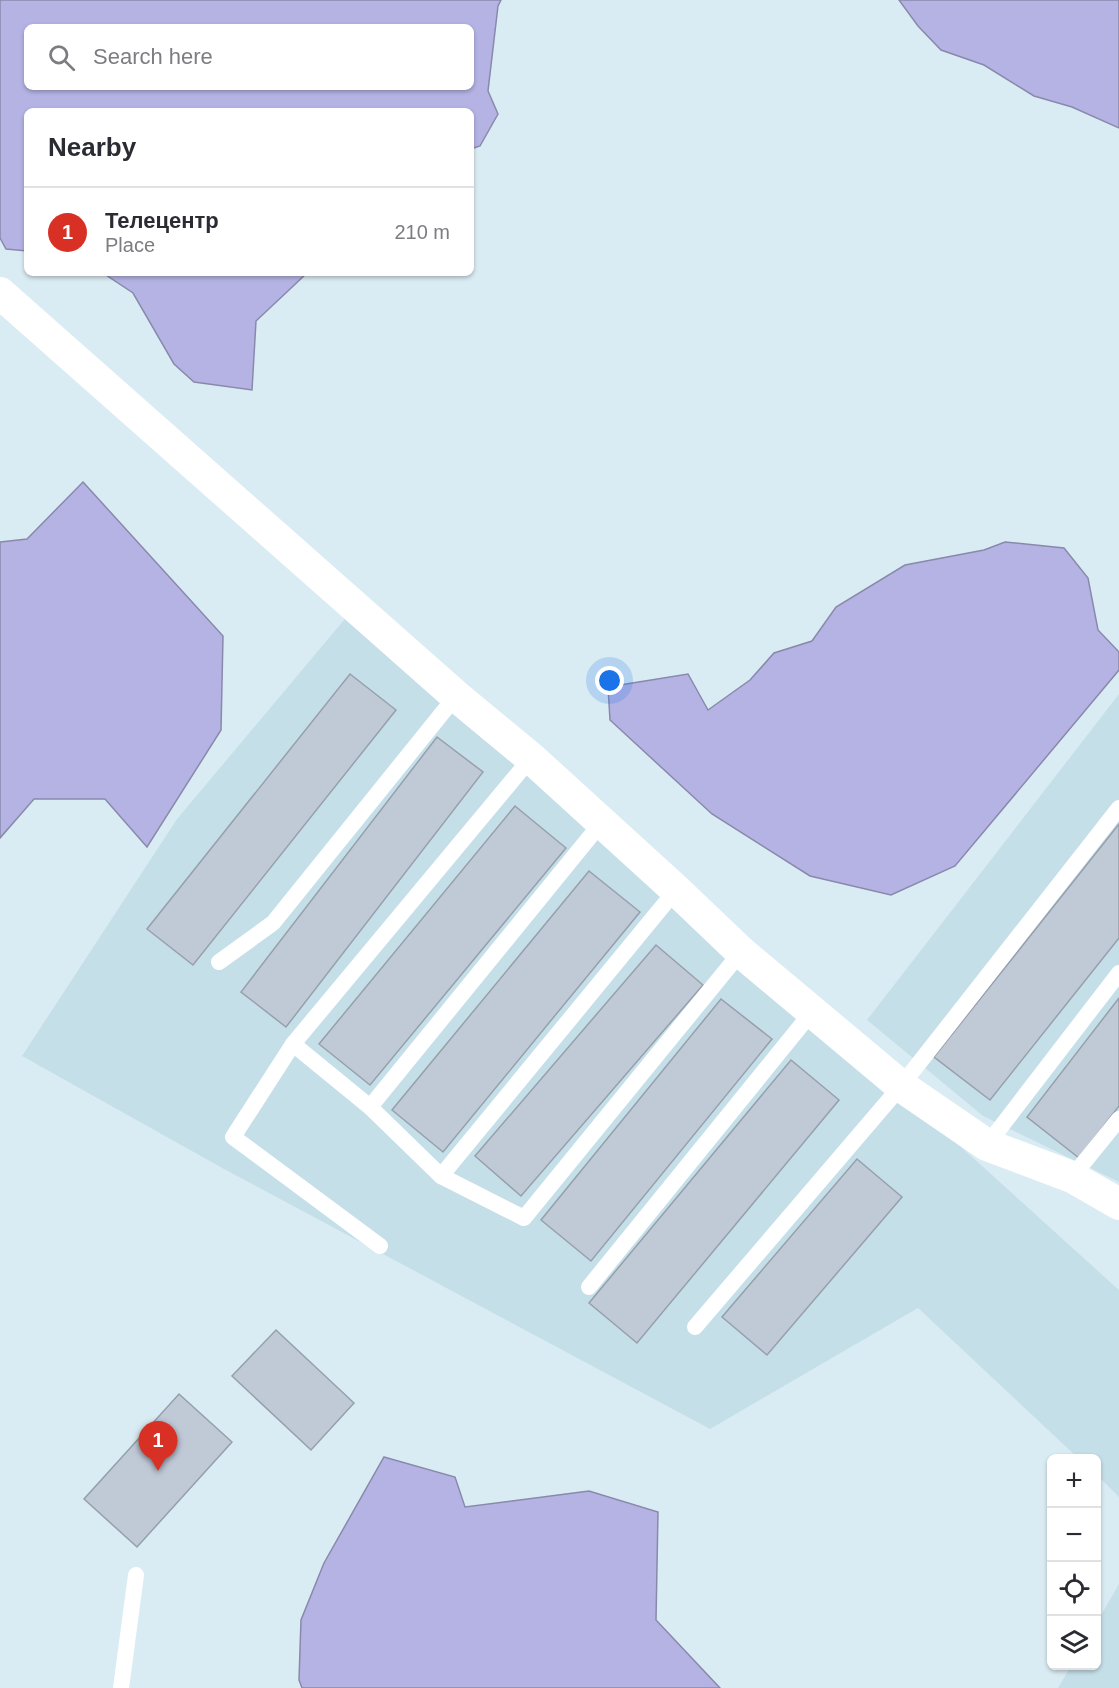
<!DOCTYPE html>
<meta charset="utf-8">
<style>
:root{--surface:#fff;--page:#f2f2f3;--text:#2b2b33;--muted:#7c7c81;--line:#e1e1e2;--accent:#d93025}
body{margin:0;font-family:Arial,sans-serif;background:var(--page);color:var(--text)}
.controls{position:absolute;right:18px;bottom:18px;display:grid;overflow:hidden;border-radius:9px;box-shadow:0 2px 4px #0004}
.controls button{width:54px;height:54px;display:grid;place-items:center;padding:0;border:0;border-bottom:2px solid var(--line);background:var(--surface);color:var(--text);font:30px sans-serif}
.you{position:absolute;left:610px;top:681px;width:21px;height:21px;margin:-15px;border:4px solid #fff;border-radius:50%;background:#1a73e8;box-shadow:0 0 0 9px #1a73e833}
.badge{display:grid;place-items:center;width:39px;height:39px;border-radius:50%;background:var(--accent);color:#fff;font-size:20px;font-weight:700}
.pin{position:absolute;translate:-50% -50px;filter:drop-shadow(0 2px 3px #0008)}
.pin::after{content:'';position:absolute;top:32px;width:21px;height:18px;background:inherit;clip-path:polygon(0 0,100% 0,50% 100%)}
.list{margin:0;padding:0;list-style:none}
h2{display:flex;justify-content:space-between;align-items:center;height:78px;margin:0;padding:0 24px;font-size:26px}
h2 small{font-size:20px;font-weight:400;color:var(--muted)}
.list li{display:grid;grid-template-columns:39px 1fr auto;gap:18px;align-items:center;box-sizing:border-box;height:90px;padding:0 24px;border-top:2px solid var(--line)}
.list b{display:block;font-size:22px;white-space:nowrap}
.list p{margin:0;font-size:20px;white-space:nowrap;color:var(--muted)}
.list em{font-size:20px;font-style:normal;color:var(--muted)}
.icon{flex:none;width:33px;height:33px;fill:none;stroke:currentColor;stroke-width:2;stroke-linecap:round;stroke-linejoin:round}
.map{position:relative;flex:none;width:1119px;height:1688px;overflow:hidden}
.search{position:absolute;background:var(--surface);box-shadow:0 2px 4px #0004;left:24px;top:24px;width:450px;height:66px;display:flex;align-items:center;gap:15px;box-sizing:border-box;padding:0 21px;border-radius:9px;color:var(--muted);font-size:22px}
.panel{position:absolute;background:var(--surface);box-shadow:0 2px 4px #0004;left:24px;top:108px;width:450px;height:168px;border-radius:9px}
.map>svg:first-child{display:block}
</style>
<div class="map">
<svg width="1119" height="1688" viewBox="0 0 1119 1688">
<rect width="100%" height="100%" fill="#daecf3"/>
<g fill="#c5dfe9">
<polygon points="359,602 1119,1290 1119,1497 1097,1475 1096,1458 1078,1458 918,1308 710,1429 224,1169 22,1056 177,819"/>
<polygon points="1119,694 1119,1182 983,1116 867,1020"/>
<polygon points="1119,1584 1119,1688 1058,1688 1071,1666 1096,1666 1097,1622"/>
</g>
<g fill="#b5b3e4" stroke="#8989ac" stroke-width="1.5" fill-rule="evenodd">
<path d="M 0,0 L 501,0 L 498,6 L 488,91 L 498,114 L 480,146 L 471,149 L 471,111 L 27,111 L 27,251 L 6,249 L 0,238 ZM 27,27 L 471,27 L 471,87 L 27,87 Z"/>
<polygon points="899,0 1119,0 1119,128 1072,107 1034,96 984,65 941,50 918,26"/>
<polygon points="103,273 307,273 256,321 252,390 194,382 174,364 133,293"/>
<polygon points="83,482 223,636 221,730 147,847 105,799 34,799 0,838 0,542 27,539"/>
<polygon points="1005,542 1064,548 1088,578 1098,630 1119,652 1119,670 955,866 891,895 810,876 712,814 610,720 608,687 688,674 708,710 750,680 774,653 812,641 836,607 905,565 984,550"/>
<polygon points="384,1457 455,1477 465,1507 589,1491 658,1512 656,1620 720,1688 302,1688 299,1680 301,1620 324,1563"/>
</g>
<g fill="#c0cad7" stroke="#96a0ac" stroke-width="1.5">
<polygon points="350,674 396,710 193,965 147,929"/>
<polygon points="437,737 483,772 286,1027 241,992"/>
<polygon points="515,806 566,848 370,1085 319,1044"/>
<polygon points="1119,824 1119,938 990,1100 934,1057"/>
<polygon points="589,871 640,912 443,1152 392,1110"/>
<polygon points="656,945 703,985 521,1196 475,1156"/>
<polygon points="1119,998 1119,1106 1079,1158 1027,1117"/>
<polygon points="721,999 772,1039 591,1261 541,1220"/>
<polygon points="791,1060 839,1100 637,1343 589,1303"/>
<polygon points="857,1159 902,1197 767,1355 722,1317"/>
<polygon points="276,1330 354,1403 311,1450 232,1376"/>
<polygon points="179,1394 232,1442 137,1547 84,1499"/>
</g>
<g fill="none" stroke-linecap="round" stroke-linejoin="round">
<g stroke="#fff" stroke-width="16">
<polyline points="219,962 273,923 456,696"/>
<polyline points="293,1044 370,1107 441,1176 524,1218 741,952"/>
<polyline points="370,1107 602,822"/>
<polyline points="987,1145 1119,973"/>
<polyline points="441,1176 676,890"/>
<polyline points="1072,1177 1119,1119"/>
<polyline points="380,1246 233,1137 293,1044 531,758"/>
<polyline points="589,1287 812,1012"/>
<polyline points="695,1327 901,1086 1119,808"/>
<polyline points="121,1688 136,1575"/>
</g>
<polyline stroke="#fff" stroke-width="32" points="0,293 456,696 531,758 676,890 741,952 901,1086 987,1145 1072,1177 1119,1204"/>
</g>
</svg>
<div class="controls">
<button>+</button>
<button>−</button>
<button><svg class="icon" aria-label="locate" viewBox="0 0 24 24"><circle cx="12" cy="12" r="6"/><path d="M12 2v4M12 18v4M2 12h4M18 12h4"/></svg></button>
<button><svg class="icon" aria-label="layers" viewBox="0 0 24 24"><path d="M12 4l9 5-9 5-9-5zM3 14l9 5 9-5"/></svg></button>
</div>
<div class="you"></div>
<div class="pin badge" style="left:158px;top:1471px">1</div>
<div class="search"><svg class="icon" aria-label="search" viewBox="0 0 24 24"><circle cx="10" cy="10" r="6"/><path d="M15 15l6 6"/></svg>Search here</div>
<section class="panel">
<h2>Nearby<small></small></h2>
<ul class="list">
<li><span class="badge">1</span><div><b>Телецентр</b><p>Place</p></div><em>210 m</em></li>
</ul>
</section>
</div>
